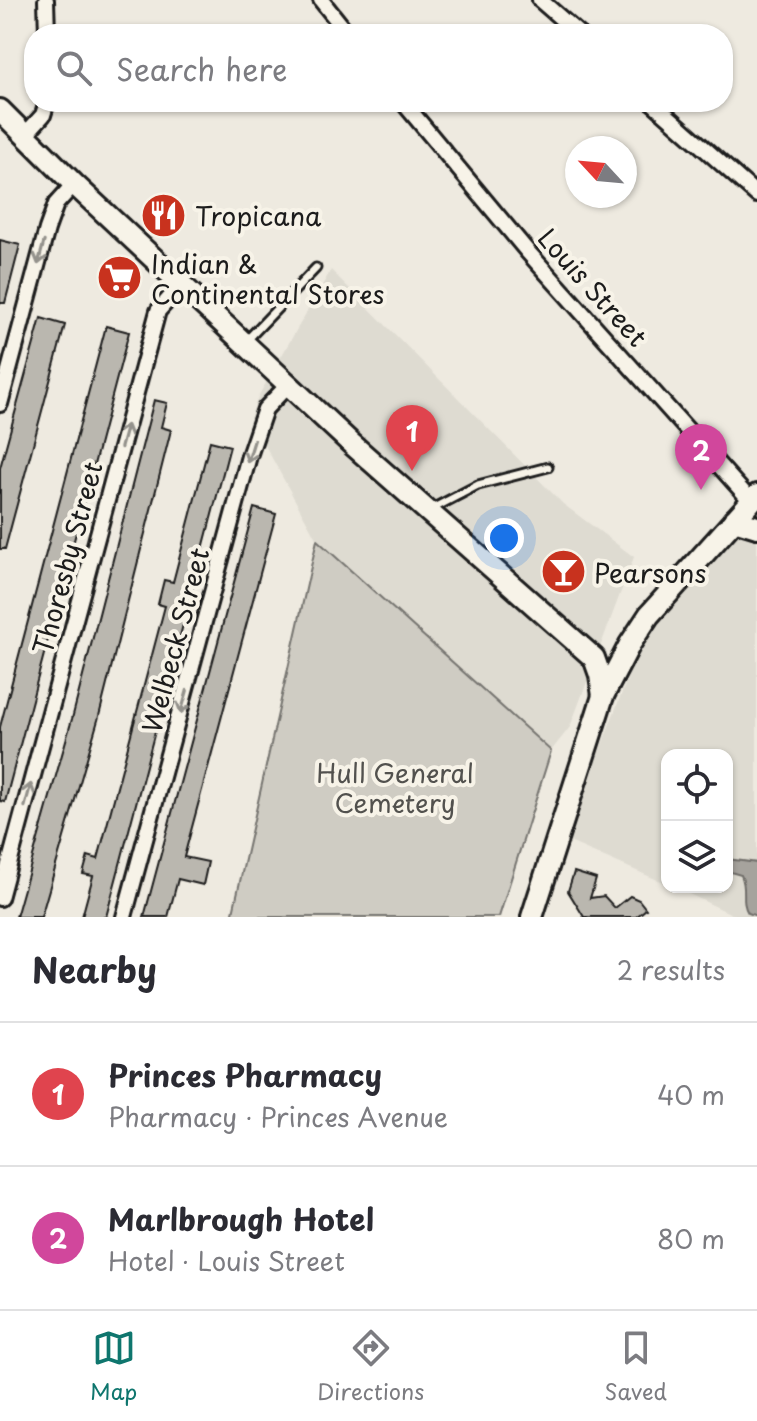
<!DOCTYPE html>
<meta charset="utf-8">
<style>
:root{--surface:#fff;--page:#f7f7f7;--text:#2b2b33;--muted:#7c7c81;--line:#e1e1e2;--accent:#0f766e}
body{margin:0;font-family:"Playpen Sans",sans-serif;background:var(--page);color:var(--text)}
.controls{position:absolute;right:24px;bottom:24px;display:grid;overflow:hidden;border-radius:16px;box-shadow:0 2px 6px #0004}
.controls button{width:72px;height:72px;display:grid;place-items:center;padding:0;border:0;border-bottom:2px solid var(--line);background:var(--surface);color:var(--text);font:40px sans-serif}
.compass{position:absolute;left:565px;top:136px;width:72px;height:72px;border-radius:50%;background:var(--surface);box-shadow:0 2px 6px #0004;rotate:296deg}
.you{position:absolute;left:504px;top:538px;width:28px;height:28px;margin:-20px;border:6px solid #fff;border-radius:50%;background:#1a73e8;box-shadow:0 0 0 12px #1a73e833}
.badge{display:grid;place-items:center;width:52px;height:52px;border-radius:50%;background:var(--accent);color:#fff;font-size:26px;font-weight:700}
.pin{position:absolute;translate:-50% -66px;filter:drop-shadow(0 2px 4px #0008)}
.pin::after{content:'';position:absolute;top:42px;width:28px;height:24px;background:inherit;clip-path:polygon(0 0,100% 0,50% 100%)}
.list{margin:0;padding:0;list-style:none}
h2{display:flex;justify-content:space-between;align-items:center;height:104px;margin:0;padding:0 32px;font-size:34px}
h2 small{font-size:26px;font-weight:400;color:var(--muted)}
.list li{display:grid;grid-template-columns:52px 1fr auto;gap:24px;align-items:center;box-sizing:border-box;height:144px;padding:0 32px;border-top:2px solid var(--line)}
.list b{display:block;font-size:30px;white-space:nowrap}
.list p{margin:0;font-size:26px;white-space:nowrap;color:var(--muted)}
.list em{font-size:26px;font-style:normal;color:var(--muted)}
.icon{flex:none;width:44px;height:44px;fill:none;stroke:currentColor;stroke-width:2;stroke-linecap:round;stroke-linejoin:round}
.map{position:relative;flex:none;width:757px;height:917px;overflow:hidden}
.search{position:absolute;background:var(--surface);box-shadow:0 2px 6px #0004;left:24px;right:24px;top:24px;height:88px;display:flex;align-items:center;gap:20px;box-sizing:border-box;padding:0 28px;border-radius:32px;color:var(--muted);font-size:30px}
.sheet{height:392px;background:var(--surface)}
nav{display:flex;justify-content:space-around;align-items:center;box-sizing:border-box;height:112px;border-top:2px solid var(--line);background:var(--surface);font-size:22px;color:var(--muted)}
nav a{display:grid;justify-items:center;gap:4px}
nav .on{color:var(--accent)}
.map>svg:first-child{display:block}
</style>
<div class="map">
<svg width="757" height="917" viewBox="0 0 757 917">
<rect width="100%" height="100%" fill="#eeeae0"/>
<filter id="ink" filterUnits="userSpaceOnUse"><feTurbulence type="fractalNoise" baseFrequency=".0125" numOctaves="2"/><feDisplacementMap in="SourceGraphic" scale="16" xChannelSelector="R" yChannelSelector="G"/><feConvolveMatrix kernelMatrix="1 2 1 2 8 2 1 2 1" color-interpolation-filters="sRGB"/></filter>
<g filter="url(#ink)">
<g fill="#dedbd1">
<polygon points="331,270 563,504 634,557 570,727 551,751 317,540 250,418 259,395"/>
<polygon points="743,530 757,536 757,917 738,917 674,887 727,887 727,755 667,755 667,884 565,840 645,633 672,595"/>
</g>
<polygon fill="#cfccc3" stroke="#767470" stroke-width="2" points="317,540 551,751 499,917 232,917"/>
<path fill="#a6a39d" stroke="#6f6d69" stroke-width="2" d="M 727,859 L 757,863 L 757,916 L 748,913 C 740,900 748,890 741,875 L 727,871 Z"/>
<g fill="#bab7af" stroke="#1c1c1c" stroke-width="2">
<polygon points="0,240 20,245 5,303 0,303"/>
<polygon points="41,318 65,325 5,549 0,549 0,468"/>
<polygon points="106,326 129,332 5,802 0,801 0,727"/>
<polygon points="154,400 167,403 161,427 171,430 98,720 41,917 16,917 72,719"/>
<polygon points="210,441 230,446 118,872 106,917 82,917 93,876 83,874 88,856 98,859 165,606 158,604 164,580 173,582"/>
<polygon points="254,508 276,514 184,857 208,862 203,885 178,879 168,917 144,917"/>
<polygon points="574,872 596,879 590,898 604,896 615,908 630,896 639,900 646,909 636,917 584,917 568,891"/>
</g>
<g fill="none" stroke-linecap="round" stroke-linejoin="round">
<defs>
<g id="lane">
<polyline points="246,341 316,268"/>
<polyline points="430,510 478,485 548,467"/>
</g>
<g id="street">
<polyline points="46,0 47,34"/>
<polyline points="321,0 348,34"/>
<polyline points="540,0 579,34"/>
<polyline points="403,102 527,251 751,501"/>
<polyline points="652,102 757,195"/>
<polyline points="24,136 43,115 47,102"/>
<polyline points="0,404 47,229 56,204 74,184"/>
<polyline points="0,898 158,311 182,284"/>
<polyline points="124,917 249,456 265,409 288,385"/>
</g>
<g id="secondary">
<polyline points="0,110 74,184 353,445 594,658 600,675 603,696"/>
<polyline points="734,520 757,527"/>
<polyline points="532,917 603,696 630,644 649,615 757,495"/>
</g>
</defs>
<use href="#lane" stroke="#1c1c1c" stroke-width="13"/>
<use href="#street" stroke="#1c1c1c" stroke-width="20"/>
<use href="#secondary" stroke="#1c1c1c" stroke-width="26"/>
<use href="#lane" stroke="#f7f3e8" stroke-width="7"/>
<use href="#street" stroke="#f7f3e8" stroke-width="14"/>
<use href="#secondary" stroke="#f7f3e8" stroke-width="20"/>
</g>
<defs><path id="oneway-shaft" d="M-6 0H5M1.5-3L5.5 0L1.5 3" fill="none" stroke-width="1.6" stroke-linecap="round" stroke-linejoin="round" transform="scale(2)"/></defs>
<g stroke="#94928c">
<use href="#oneway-shaft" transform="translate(41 253) rotate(105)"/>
<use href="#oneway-shaft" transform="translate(124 436) rotate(-75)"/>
<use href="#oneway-shaft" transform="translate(251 451) rotate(107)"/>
<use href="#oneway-shaft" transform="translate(184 702) rotate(106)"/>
<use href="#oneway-shaft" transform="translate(28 795) rotate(-75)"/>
</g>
</g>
<defs>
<symbol id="restaurant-disc" viewBox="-11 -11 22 22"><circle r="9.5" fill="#c8321e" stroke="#f7f3e8"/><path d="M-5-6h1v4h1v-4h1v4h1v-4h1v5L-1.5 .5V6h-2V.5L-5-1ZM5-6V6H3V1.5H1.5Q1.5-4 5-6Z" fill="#fff"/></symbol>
<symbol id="supermarket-disc" viewBox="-11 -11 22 22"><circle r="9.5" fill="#c8321e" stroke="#f7f3e8"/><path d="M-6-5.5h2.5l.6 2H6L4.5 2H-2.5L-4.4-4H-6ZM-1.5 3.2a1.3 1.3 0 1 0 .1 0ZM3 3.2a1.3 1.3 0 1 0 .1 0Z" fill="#fff"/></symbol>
<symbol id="bar-disc" viewBox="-11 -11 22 22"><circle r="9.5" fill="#c8321e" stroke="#f7f3e8"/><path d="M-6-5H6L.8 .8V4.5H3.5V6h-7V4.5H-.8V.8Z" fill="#fff"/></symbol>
</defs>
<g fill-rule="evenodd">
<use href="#restaurant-disc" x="138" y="190" width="51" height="51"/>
<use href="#supermarket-disc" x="94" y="252" width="51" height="51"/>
<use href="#bar-disc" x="538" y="546" width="51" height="51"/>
</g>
<g text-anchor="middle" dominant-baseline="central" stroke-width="8" stroke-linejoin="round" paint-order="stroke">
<g font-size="26" fill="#1c1c1c" stroke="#f7f3e8" text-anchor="start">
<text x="195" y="215">Tropicana</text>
<text x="151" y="263">Indian &amp;<tspan x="151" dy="30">Continental Stores</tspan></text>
<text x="594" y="572">Pearsons</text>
</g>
<g font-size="26" fill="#1c1c1c" stroke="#f7f3e8">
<text transform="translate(593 287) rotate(48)">Louis Street</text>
<text transform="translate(67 558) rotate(-75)">Thoresby Street</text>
<text transform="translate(175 640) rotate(-75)">Welbeck Street</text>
</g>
<g font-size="26" fill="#52514e" stroke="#f7f3e8">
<text x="395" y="772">Hull General<tspan x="395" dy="30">Cemetery</tspan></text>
</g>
</g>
</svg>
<div class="controls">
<button><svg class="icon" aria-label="locate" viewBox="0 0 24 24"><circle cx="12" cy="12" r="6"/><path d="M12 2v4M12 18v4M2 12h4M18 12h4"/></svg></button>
<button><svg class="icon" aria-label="layers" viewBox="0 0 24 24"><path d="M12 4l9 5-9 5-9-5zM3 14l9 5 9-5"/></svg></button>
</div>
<svg class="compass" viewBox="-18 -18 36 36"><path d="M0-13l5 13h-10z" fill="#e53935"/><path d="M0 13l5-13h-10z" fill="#7c7c81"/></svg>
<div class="you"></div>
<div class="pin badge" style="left:412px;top:471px;background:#e0444e">1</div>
<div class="pin badge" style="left:701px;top:490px;background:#d1479c">2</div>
<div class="search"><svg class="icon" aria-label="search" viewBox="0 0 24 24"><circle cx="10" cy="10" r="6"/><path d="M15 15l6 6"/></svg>Search here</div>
</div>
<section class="sheet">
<h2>Nearby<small>2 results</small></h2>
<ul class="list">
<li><span class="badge" style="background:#e0444e">1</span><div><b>Princes Pharmacy</b><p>Pharmacy · Princes Avenue</p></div><em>40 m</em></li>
<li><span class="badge" style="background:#d1479c">2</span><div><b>Marlbrough Hotel</b><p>Hotel · Louis Street</p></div><em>80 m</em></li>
</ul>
</section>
<nav>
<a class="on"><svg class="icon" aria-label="map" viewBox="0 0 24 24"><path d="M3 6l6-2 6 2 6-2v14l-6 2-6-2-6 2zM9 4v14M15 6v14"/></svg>Map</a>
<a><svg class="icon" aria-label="directions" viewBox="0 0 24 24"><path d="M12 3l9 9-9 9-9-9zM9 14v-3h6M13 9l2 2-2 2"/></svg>Directions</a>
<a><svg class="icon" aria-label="saved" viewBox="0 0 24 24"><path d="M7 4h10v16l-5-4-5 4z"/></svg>Saved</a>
</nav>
